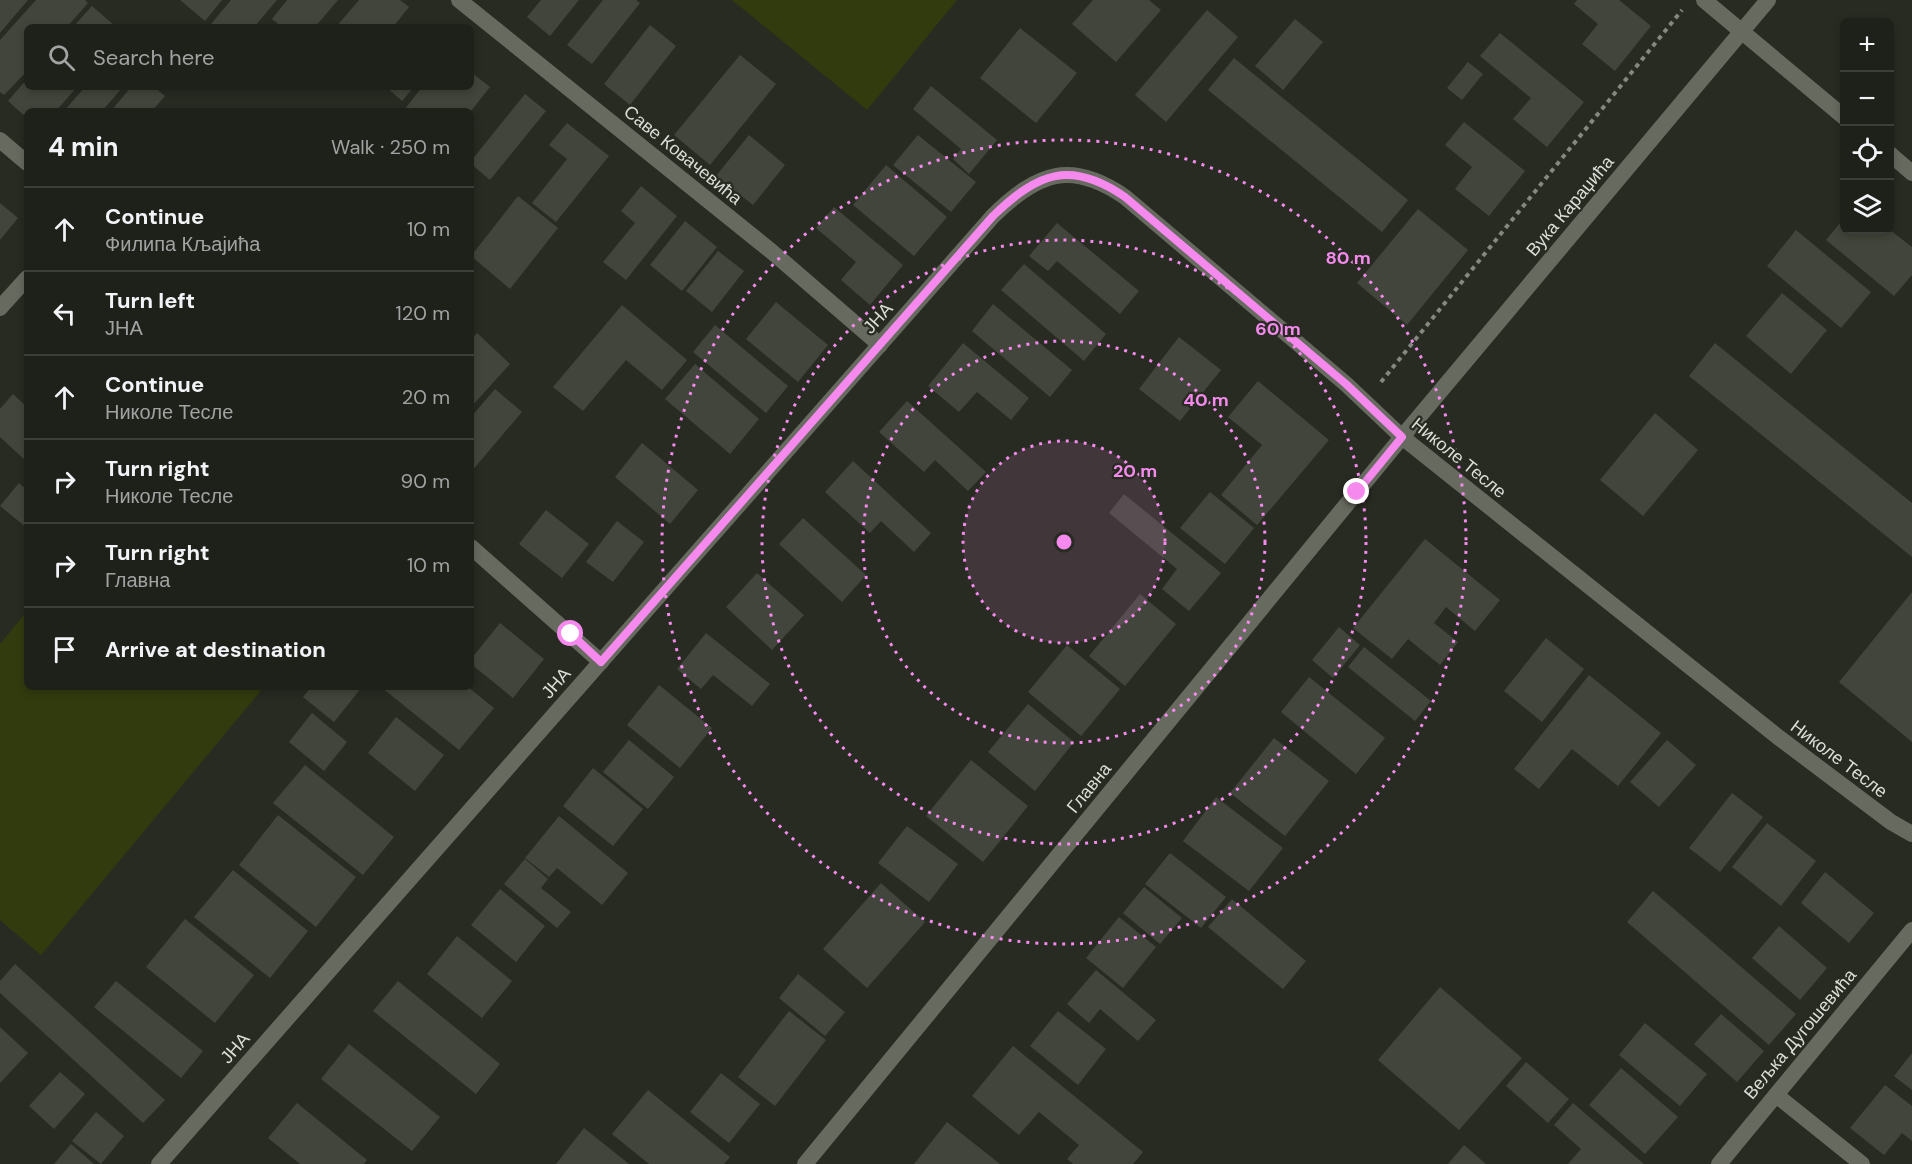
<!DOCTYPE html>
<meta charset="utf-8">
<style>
:root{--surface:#1e201a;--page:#262823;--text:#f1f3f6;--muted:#a1a3a2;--line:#3c3e39}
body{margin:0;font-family:"DM Sans",sans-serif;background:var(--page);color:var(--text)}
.controls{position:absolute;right:18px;top:18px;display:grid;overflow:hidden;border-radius:9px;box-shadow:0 3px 9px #0003}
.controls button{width:54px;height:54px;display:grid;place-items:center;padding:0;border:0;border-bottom:2px solid var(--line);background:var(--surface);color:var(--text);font:30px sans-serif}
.stop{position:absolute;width:18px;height:18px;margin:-14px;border:4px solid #f589ee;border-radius:50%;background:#fff}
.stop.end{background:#f589ee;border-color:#fff;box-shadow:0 2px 6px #0008}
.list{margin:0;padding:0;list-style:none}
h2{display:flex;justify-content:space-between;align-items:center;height:78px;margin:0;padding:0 24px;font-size:26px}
h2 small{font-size:20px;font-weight:400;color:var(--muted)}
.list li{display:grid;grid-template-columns:39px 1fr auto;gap:18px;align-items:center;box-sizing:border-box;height:84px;padding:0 24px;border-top:2px solid var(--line)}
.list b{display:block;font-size:22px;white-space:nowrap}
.list p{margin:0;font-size:20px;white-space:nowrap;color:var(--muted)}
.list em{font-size:20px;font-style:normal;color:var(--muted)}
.icon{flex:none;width:33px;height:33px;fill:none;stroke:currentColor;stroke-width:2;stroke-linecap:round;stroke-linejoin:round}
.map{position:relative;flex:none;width:1912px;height:1164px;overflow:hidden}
.search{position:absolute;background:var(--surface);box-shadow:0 3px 9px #0003;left:24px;top:24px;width:450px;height:66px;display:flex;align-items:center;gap:15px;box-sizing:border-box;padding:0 21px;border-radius:9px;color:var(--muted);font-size:22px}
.panel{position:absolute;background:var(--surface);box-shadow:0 3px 9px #0003;left:24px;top:108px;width:450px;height:582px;border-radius:9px}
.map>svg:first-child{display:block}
</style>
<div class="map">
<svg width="1912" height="1164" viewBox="0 0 1912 1164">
<rect width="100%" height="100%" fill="#282b22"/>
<g fill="#323b0e">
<polygon points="732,0 957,0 867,110"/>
<polygon points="27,611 27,687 264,687 41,955 0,920 0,644"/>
</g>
<g fill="#42453b">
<polygon points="0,0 28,0 0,33"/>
<polygon points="36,0 85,0 88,3 67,27 27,27 27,71 4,95 0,92 0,40"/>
<polygon points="180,0 222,0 205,21"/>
<polygon points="231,0 277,0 254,27 214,27 211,24"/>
<polygon points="287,0 338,0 315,27 282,27 272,19"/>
<polygon points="359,0 400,0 409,7 393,27 336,27"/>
<polygon points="541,0 579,0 550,36 527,17"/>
<polygon points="603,0 636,0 640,3 592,64 567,45"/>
<polygon points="1093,0 1149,0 1161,10 1116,62 1072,24"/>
<polygon points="1577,0 1619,0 1651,26 1615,71 1582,44 1598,24 1574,4"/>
<polygon points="92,6 116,27 73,27"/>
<polygon points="1207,10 1238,37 1166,122 1135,95"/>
<polygon points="1295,19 1323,42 1283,90 1255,66"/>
<polygon points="650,25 676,46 630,105 604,84"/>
<polygon points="1020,28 1077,73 1036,123 980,78"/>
<polygon points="1500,33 1584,102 1547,147 1513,119 1531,98 1480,56"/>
<polygon points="740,55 776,84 710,165 674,135"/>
<polygon points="1234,58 1408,200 1382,232 1208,90"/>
<polygon points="1468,62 1483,74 1462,100 1447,88"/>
<polygon points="471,72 490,87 471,111 405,109 422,87 471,87"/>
<polygon points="27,79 27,87 77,87 56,111 27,111 27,118 8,101"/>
<polygon points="931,86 997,140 969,174 953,159 961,149 913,109"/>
<polygon points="85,87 123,87 102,111 64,111"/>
<polygon points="131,87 154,87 165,96 152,111 111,111"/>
<polygon points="386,87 414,87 402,101"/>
<polygon points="525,94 546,111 490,180 471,164 471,161"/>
<polygon points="1464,122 1525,171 1489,216 1455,189 1472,167 1445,145"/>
<polygon points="567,123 609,156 556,222 532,203 567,159 549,145"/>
<polygon points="749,135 785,165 753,205 716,176"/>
<polygon points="918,135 976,182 951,212 893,165"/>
<polygon points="886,165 947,217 914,256 853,205"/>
<polygon points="641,186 677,216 626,280 603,262 635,223 621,211"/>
<polygon points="518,196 558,228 510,289 471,256"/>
<polygon points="0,203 18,218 0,240"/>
<polygon points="834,207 903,265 870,305 841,280 856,262 816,228"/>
<polygon points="1418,209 1468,250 1407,325 1357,283"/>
<polygon points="1844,218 1844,230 1890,230 1912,247 1912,275 1894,296 1826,240"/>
<polygon points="685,221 717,247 682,291 650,265"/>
<polygon points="1057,223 1139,291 1120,314 1057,261 1048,271 1029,256"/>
<polygon points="1796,230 1871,292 1841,328 1767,266"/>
<polygon points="718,251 744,271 712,312 686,291"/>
<polygon points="1024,264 1106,334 1084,361 1001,290"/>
<polygon points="1782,293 1827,330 1791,374 1746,336"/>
<polygon points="776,302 828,345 798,382 746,339"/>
<polygon points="993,304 1072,370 1050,397 972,331"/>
<polygon points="622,305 687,360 662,390 626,360 583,411 553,387"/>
<polygon points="715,325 788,386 766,413 693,352"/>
<polygon points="477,333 510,364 471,407 471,340"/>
<polygon points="1179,337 1221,370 1180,421 1139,389"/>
<polygon points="963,343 1029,398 1011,420 977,392 959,412 928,386"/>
<polygon points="1715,343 1912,503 1912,557 1689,376"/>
<polygon points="695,364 759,419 730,454 665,399"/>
<polygon points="1258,381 1329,440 1257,525 1221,495 1262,445 1228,417"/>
<polygon points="495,389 522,412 471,472 471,417"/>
<polygon points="13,394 27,407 27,462 0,437 0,409"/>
<polygon points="907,401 986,472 968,491 935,460 924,472 879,432"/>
<polygon points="1655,413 1698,450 1643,516 1600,480"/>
<polygon points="642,443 698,490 670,524 615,477"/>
<polygon points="853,461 931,533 914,552 881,521 870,533 825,492"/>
<polygon points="19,483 27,490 27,528 0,506"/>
<polygon points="1210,492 1254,528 1225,564 1180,528"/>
<polygon points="1124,494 1221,573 1189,611 1162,589 1177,569 1109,513"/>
<polygon points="546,510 589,544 562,578 519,544"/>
<polygon points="803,518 866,575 842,602 779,544"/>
<polygon points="617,521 644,542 613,582 586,562"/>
<polygon points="1425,539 1500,600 1475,631 1446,607 1434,623 1458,642 1440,665 1408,639 1392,659 1353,628"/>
<polygon points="757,573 804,615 772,650 726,607"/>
<polygon points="1912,592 1912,742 1839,682"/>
<polygon points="1140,594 1176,624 1125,686 1089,656"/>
<polygon points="500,623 544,659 513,698 471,664 471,659"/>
<polygon points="1339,627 1360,645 1333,678 1312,660"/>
<polygon points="706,633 770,684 752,706 713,675 701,689 677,669"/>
<polygon points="1546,638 1584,669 1542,722 1504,691"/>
<polygon points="1067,645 1120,689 1081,736 1028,692"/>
<polygon points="1364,647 1431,701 1415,721 1348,667"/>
<polygon points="1589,675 1661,733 1618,786 1572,749 1539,789 1514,769"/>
<polygon points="1309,677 1385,738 1356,774 1281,712"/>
<polygon points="659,685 712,728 680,768 627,725"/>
<polygon points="311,687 362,687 334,722 303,697"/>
<polygon points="381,687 468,687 494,708 459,750"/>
<polygon points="1028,704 1074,742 1035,791 988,752"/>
<polygon points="312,713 347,742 324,771 289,742"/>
<polygon points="396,717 444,755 415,791 368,753"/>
<polygon points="1274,738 1329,781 1285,836 1230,793"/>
<polygon points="629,740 674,777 648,809 603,772"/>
<polygon points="1667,740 1696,765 1659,807 1630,782"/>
<polygon points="971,760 1028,806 983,862 926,816"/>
<polygon points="305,765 394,837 363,875 273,803"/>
<polygon points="593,768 643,809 613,846 563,806"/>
<polygon points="1732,793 1763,817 1720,872 1689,848"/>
<polygon points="1216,797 1283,848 1249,891 1183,841"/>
<polygon points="278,815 356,877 316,927 239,865"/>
<polygon points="559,816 628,873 602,905 557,868 549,877 525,858"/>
<polygon points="1767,823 1816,861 1781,906 1732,867"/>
<polygon points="907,826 958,864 929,902 878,863"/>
<polygon points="1170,853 1226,897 1201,928 1145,884"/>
<polygon points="525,859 548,879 541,888 571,912 557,928 504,884"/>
<polygon points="233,870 308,931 270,978 194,917"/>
<polygon points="1825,872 1874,913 1849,943 1801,903"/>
<polygon points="881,883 925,922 867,988 823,949"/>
<polygon points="1144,887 1182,918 1160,944 1123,913"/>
<polygon points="500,889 545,926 516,962 471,925"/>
<polygon points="1653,891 1796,1014 1769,1045 1627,922"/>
<polygon points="1232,899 1306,961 1283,989 1208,927"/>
<polygon points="1119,917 1156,947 1123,988 1086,958"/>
<polygon points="185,919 254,975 215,1023 146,967"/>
<polygon points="1779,926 1827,968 1800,1000 1752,958"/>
<polygon points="457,936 512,981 482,1018 427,974"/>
<polygon points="15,964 165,1100 143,1123 0,993 0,981"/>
<polygon points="1096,970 1156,1020 1138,1041 1100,1009 1089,1023 1067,1004"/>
<polygon points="798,974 845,1012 825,1036 779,998"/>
<polygon points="116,981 203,1051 181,1078 94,1007"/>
<polygon points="398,981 500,1064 476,1094 373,1011"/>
<polygon points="1440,987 1522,1058 1459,1130 1378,1060"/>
<polygon points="789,1011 826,1040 775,1106 738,1077"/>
<polygon points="1058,1011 1106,1049 1078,1085 1030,1046"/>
<polygon points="1721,1014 1764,1051 1737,1082 1694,1044"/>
<polygon points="1645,1023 1707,1074 1680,1106 1619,1055"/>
<polygon points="0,1027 28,1053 0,1083"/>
<polygon points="349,1044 440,1117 412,1151 321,1079"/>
<polygon points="1013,1046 1143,1152 1133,1164 1073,1164 1067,1159 1079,1145 1039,1112 1019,1135 972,1096"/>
<polygon points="1912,1053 1912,1090 1894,1076"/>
<polygon points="1526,1062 1569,1099 1548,1123 1506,1086"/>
<polygon points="1621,1068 1678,1117 1645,1154 1589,1105"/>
<polygon points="60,1072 85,1094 54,1129 29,1106"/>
<polygon points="721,1073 760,1104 729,1143 690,1112"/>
<polygon points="1885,1085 1912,1106 1912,1141 1902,1133 1884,1155 1850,1128"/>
<polygon points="648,1090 730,1157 724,1164 649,1164 612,1134"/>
<polygon points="297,1103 367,1160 364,1164 300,1164 268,1138"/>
<polygon points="1573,1103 1644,1164 1568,1164 1581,1149 1554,1125"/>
<polygon points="96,1112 124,1136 101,1164 72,1141"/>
<polygon points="947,1122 1000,1164 914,1164"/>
<polygon points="584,1128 629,1164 556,1164"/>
<polygon points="71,1144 94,1164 54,1164"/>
<polygon points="1464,1145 1486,1164 1448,1164"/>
</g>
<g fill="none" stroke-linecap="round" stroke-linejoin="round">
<polyline stroke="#858780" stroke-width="4" stroke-dasharray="4.5 4.5" stroke-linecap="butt" points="1381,382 1682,10"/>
<g stroke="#676a5f" stroke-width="16">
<polyline points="459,0 771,251 880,345"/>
<polyline points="1704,0 1844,117"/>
<polyline points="0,140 27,163"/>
<polyline points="1890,154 1912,173"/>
<polyline points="0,308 27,278"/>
<polyline points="471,547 601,662"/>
<polyline points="1776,1095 1862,1164"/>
<path d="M 159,1164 L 993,216 C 1038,172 1071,160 1125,197 L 1346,384 L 1402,437 L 1778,737 L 1891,822 L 1912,834"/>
<polyline points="1719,1164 1912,930"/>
</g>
<polyline stroke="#676a5f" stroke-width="16" points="805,1164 1402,437 1768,0"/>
</g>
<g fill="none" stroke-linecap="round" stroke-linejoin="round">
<path stroke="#f589ee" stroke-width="8" d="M 571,634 L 601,662 L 993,216 C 1038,172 1071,160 1125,197 L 1346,384 L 1402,437 L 1357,492"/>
</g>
<circle cx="1064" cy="542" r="101" fill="#f589ee" fill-opacity=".12"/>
<g fill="none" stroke="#f589ee" stroke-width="3" stroke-dasharray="3 6">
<circle cx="1064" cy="542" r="101"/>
<circle cx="1064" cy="542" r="201"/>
<circle cx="1064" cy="542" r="302"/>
<circle cx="1064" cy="542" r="402"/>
</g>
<g text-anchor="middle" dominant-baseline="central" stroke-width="4.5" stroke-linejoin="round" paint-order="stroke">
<g font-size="18" fill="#dbddd7" stroke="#282b22">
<text transform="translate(683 155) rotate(39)">Саве Ковачевића</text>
<text transform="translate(1570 206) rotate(-50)">Вука Караџића</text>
<text transform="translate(878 318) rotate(-48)">ЈНА</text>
<text transform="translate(1459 458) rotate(39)">Николе Тесле</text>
<text transform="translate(556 683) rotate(-49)">ЈНА</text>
<text transform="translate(1839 759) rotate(37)">Николе Тесле</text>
<text transform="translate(1089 788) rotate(-51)">Главна</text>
<text transform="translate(1800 1034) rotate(-50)">Вељка Дугошевића</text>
<text transform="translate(235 1048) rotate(-49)">ЈНА</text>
</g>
</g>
<circle cx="1064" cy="542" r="9" fill="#f589ee" stroke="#282b22" stroke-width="3"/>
<g font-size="18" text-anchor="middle" font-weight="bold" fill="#f589ee" stroke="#282b22" stroke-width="4.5" stroke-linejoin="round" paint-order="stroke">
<text x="1348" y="264">80 m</text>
<text x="1278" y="335">60 m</text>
<text x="1206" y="406">40 m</text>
<text x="1135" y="477">20 m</text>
</g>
</svg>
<div class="controls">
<button>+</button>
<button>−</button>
<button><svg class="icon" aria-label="locate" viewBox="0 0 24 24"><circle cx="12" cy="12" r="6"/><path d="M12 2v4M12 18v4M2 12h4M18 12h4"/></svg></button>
<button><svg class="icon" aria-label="layers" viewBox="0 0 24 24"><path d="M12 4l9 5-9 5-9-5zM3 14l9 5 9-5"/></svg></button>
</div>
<div class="stop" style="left:571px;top:634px"></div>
<div class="stop end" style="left:1357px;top:492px"></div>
<div class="search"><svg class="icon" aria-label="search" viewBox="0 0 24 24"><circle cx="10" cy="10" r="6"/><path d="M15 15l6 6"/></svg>Search here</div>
<section class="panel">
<h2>4 min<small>Walk · 250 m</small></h2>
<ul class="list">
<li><svg class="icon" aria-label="ahead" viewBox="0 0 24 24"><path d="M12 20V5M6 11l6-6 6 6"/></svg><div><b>Continue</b><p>Филипа Кљајића</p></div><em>10 m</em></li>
<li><svg class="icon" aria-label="left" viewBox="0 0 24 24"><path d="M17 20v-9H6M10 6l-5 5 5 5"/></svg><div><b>Turn left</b><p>ЈНА</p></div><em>120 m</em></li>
<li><svg class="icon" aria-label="ahead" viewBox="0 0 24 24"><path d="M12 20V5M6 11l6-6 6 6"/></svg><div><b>Continue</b><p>Николе Тесле</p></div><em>20 m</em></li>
<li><svg class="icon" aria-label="right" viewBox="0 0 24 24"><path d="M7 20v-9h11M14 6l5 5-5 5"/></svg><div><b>Turn right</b><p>Николе Тесле</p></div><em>90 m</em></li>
<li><svg class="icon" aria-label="right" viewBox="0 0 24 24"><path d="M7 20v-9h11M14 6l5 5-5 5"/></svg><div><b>Turn right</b><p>Главна</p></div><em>10 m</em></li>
<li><svg class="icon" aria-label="arrive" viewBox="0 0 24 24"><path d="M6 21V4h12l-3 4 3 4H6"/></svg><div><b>Arrive at destination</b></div></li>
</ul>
</section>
</div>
